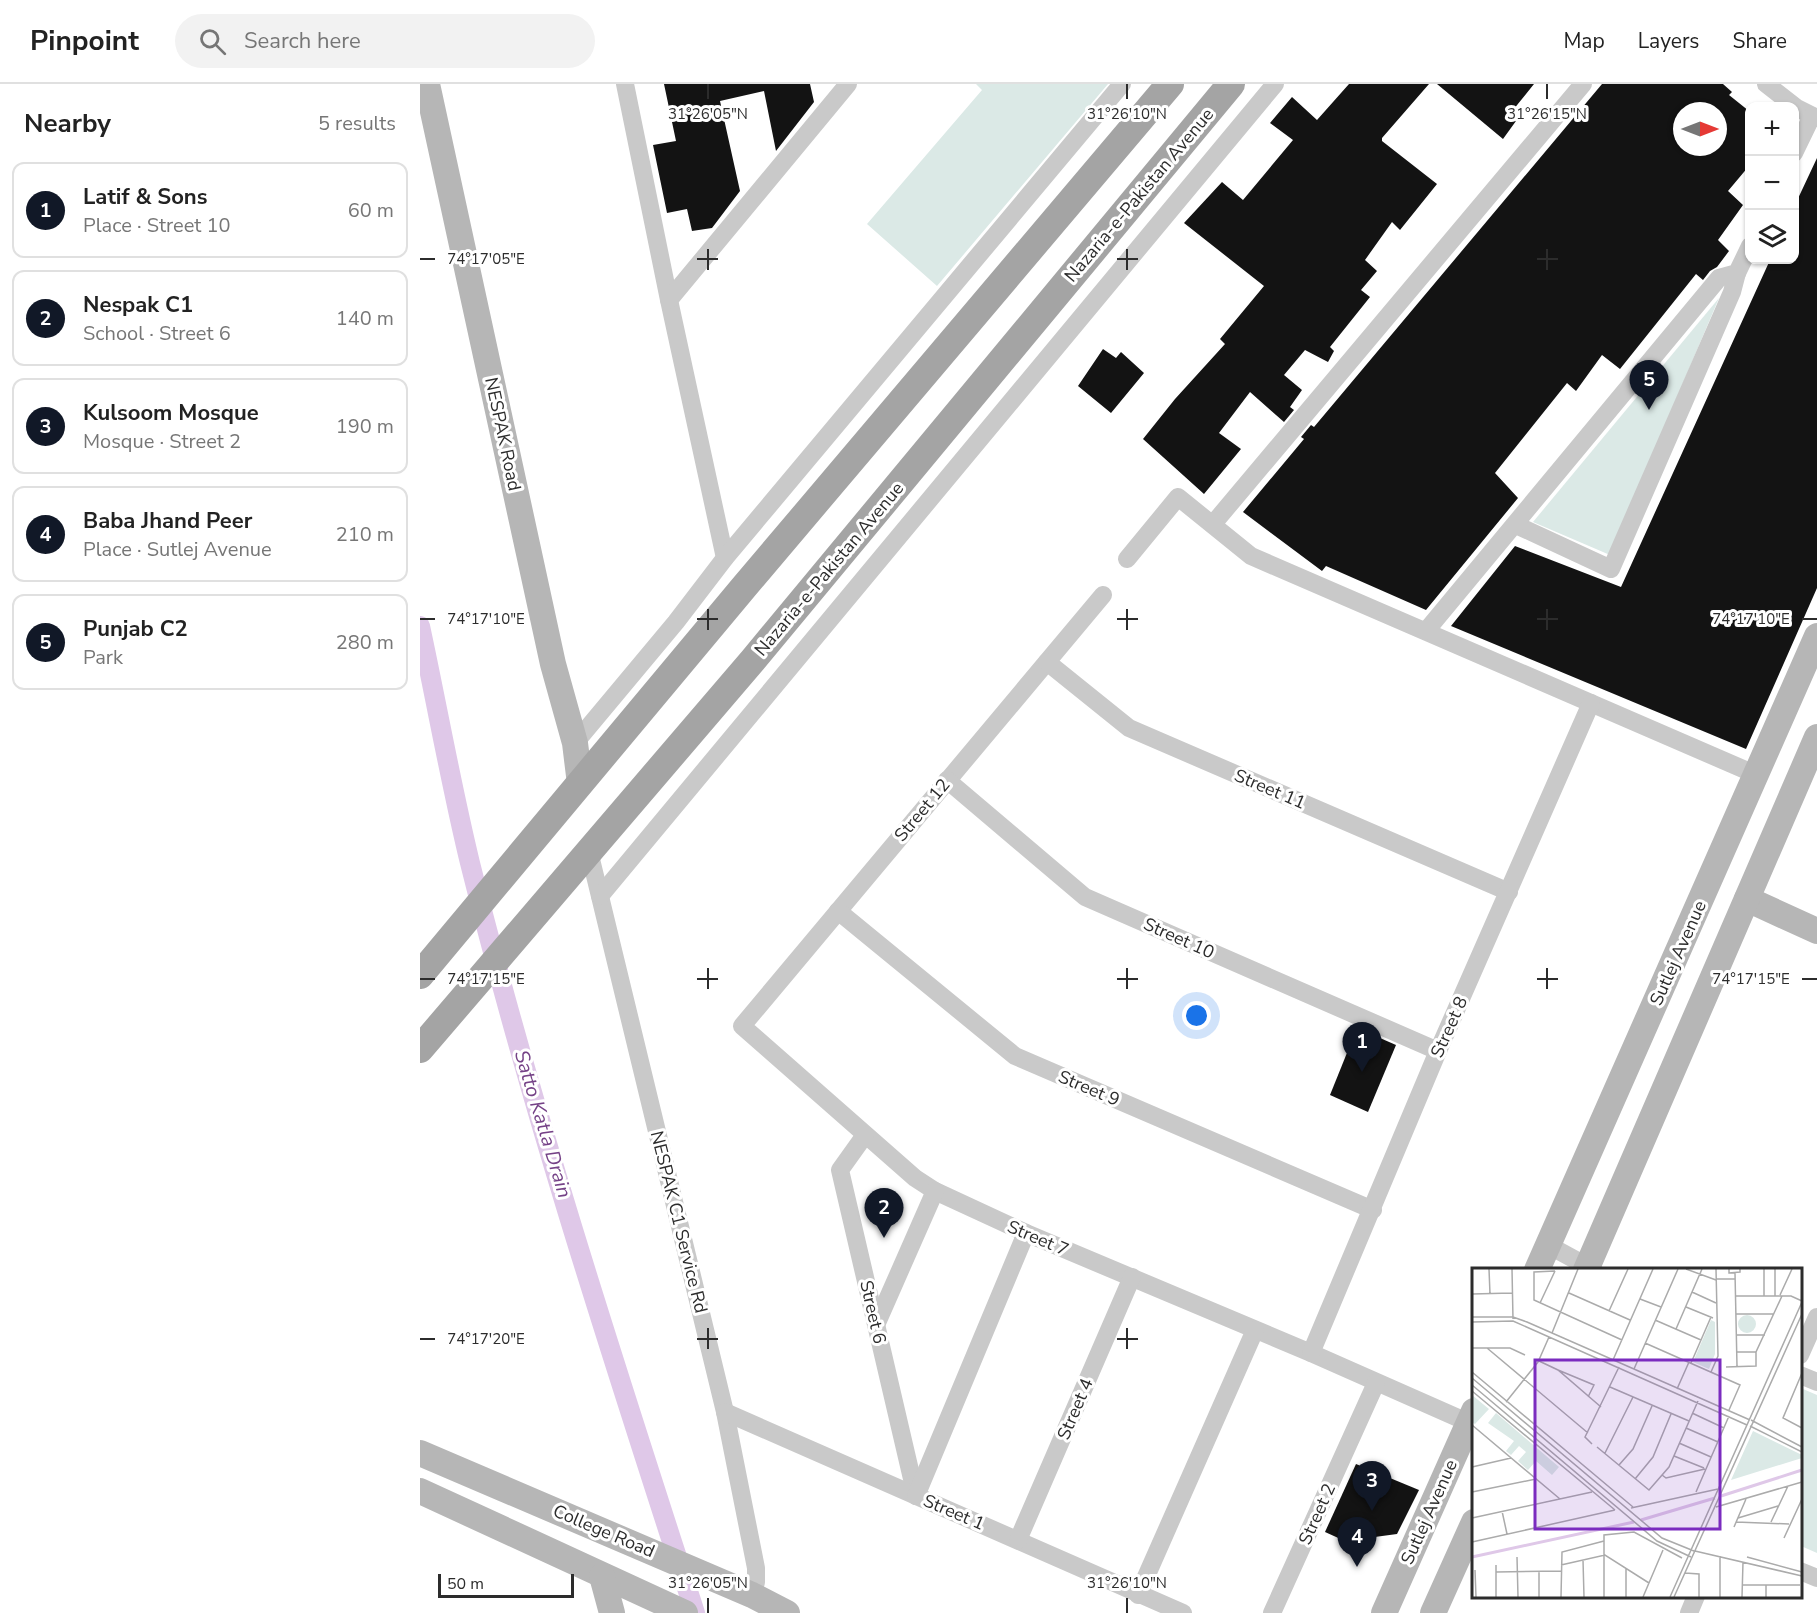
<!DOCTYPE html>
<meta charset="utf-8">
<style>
:root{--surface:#fff;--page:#f2f2f2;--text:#222;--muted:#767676;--line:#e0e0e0;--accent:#111827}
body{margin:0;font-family:"Nunito Sans",sans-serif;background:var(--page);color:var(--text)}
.controls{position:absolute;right:18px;top:18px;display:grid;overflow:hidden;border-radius:12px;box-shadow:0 2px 4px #0004}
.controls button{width:54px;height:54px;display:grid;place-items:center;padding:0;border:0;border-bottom:2px solid var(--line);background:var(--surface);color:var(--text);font:30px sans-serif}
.compass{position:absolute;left:1253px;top:18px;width:54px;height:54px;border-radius:50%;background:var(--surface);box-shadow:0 2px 4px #0004;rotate:90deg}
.scale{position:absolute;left:18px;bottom:15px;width:136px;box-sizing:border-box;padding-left:6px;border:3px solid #2c2c2c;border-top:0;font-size:16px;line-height:21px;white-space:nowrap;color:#2c2c2c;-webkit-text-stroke:4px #fff;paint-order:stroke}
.you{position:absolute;left:777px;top:932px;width:21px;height:21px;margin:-15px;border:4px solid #fff;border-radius:50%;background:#1a73e8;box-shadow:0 0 0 9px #1a73e833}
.badge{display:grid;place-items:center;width:39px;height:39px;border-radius:50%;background:var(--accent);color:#fff;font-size:20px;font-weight:700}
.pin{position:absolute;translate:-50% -50px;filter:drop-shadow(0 2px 3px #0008)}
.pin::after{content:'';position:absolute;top:32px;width:21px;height:18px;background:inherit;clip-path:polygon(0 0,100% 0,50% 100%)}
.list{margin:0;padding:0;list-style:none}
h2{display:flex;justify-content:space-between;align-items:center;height:78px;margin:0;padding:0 24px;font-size:26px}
h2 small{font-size:20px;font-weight:400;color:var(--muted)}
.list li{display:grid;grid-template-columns:39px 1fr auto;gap:18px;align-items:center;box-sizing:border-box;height:96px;margin:0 12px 12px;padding:0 12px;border:2px solid var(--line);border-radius:12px}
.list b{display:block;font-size:22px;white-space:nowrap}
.list p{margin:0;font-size:20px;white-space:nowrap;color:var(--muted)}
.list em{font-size:20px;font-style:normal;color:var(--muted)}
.icon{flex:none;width:33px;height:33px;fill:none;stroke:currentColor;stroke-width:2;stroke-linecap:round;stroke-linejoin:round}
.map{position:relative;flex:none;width:1397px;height:1529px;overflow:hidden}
header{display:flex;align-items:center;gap:36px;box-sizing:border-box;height:84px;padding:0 30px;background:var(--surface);border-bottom:2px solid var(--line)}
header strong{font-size:28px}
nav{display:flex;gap:33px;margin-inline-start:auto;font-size:21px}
.search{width:420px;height:54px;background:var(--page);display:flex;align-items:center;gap:15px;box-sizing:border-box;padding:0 21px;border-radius:33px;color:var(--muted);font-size:22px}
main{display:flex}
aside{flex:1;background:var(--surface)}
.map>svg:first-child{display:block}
</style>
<header>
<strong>Pinpoint</strong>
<div class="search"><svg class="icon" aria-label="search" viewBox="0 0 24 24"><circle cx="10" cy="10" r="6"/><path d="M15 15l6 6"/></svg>Search here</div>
<nav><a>Map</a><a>Layers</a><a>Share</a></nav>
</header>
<main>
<aside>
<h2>Nearby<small>5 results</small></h2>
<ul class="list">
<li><span class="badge">1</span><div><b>Latif &amp; Sons</b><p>Place · Street 10</p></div><em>60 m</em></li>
<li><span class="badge">2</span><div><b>Nespak C1</b><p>School · Street 6</p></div><em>140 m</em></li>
<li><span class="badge">3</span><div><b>Kulsoom Mosque</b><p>Mosque · Street 2</p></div><em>190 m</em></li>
<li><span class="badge">4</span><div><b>Baba Jhand Peer</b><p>Place · Sutlej Avenue</p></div><em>210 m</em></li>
<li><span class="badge">5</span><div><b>Punjab C2</b><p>Park</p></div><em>280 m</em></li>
</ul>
</aside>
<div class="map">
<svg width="1397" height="1529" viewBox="0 0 1397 1529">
<rect width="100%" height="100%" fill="#fff"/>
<g fill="#dbe9e6">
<polygon points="556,0 688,0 517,202 447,140 562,6"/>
<polygon points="1299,214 1190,471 1113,438"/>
<polygon points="1383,1305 1397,1311 1397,1469 1381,1462 1380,1311"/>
</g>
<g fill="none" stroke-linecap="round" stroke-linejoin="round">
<path stroke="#dfc8e8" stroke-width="20" d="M 0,542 C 17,621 31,701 50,779 C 113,1032 195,1281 275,1529"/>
</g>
<g fill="#131313" fill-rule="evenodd">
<polygon points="244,0 390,0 394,18 356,67 344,7 300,17 320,107 292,144 272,147 267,125 247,129 233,61 256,57"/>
<polygon points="929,0 1009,0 962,54 962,57 1017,100 980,146 972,138 945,176 957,187 941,206 950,213 910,263 914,267 908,278 885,266 864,291 882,306 870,323 874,326 864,338 830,308 799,349 821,365 784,410 723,355 755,315 805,260 800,255 844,202 764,139 802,98 823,116 873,56 850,39 872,13 897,36"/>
<polygon points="1017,0 1114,0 1089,31 1096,37 1083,55"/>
<path d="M 1182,0 L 1303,0 L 1312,8 L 1309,11 L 1329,27 L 1329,82 L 1308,107 L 1323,121 L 1298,156 L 1309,167 L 1297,183 L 1290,187 L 1283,196 L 1276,190 L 1200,285 L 1182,271 L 1156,307 L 1147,299 L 1075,389 L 1098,414 L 1006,526 L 906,482 L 902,487 L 823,428 L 884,355 L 881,353 L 891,341 L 894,343 ZM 1262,27 L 1298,27 L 1298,63 L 1262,63 Z"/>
<polygon points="1397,74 1397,504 1326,665 1031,542 1095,462 1201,503 1350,176 1374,176 1374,123"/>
<polygon points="683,265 696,274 701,268 724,289 691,329 658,302"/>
<polygon points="937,944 976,961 948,1028 910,1011"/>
<polygon points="936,1380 999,1406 977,1450 925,1457 905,1448"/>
</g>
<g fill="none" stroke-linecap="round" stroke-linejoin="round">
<g stroke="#c9c9c9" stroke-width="18">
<polyline points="205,0 249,216 305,474"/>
<polyline points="1346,0 1377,24 1397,34"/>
<polyline points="1374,69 1392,32"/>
<polyline points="249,216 428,0"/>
<polyline points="793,440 1163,0"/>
<polyline points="1096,441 1191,485 1312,208 1317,189"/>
<polyline points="707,475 758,413 831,472 1337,691"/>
<polyline points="683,511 322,942 495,1094 515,1107 606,1149 891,1269 1054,1341"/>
<polyline points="1006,547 1299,194 1317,189 1330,162"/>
<polyline points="627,578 709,644 1089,808"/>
<polyline points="155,659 256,538 305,474 702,0"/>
<polyline points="527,696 665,813 1018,967"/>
<polyline points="169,767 305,1328 336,1484 336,1498 332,1511"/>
<polyline points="180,812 855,0"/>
<polyline points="418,827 595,972 953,1126"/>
<polyline points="445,1051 420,1086 496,1412"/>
<polyline points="1128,1161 1174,1186"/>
<polyline points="456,1241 515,1107"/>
<polyline points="891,1269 1018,967 1171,619"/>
<polyline points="1380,1271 1397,1233"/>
<polyline points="1380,1291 1397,1298"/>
<polyline points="305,1328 763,1529"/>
<polyline points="496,1412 606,1149"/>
<polyline points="598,1456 712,1193"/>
<polyline points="1380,1487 1397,1494"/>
<polyline points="718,1511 835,1246"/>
<polyline points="852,1529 956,1299"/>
<polyline points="1269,1529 1276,1512"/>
</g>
<g stroke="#b6b6b6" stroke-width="26">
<polyline points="7,0 133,580 155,659 160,700"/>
<polyline points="1327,815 1397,847"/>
<polyline points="1117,1186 1397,552"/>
<polyline points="1166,1186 1397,653"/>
<polyline points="0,1369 332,1511 367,1529"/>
<polyline points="0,1407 265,1529"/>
<polyline points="182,1492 192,1529"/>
<polyline points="964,1529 1054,1327"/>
<polyline points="1013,1529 1054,1438"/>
</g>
<g stroke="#a4a4a4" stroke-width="28">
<polyline points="0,891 324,503 750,0"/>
<polyline points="0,965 333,576 811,0"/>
</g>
</g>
<path fill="none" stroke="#2c2c2c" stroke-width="2" d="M 288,0 L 288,15M 707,0 L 707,15M 1127,0 L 1127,15M 288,165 L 288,186M 707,165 L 707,186M 1127,165 L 1127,186M 0,175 L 15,175M 277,175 L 298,175M 697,175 L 718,175M 1117,175 L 1138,175M 288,525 L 288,546M 707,525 L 707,546M 1127,525 L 1127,546M 0,535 L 15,535M 277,535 L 298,535M 697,535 L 718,535M 1117,535 L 1138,535M 1382,535 L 1397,535M 288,884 L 288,905M 707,884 L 707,905M 1127,884 L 1127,905M 0,895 L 15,895M 277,895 L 298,895M 697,895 L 718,895M 1117,895 L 1138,895M 1382,895 L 1397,895M 288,1244 L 288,1265M 707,1244 L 707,1265M 0,1255 L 15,1255M 277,1255 L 298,1255M 697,1255 L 718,1255M 288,1514 L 288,1529M 707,1514 L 707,1529"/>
<g text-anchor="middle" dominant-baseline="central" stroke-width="6" stroke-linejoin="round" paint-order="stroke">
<g font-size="18" fill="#2c2c2c" stroke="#fff">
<text transform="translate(719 111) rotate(-50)">Nazaria-e-Pakistan Avenue</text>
<text transform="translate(83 350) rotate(78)">NESPAK Road</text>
<text transform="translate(409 485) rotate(-50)">Nazaria-e-Pakistan Avenue</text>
<text transform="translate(850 705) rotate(23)">Street 11</text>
<text transform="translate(502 726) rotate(-50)">Street 12</text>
<text transform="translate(759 854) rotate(24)">Street 10</text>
<text transform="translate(1258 869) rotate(-66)">Sutlej Avenue</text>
<text transform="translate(1029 943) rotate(-66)">Street 8</text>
<text transform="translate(669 1004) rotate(23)">Street 9</text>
<text transform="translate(259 1138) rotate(76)">NESPAK C1 Service Rd</text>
<text transform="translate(618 1154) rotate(23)">Street 7</text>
<text transform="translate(453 1228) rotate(77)">Street 6</text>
<text transform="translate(655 1325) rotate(-67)">Street 4</text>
<text transform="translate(534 1428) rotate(23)">Street 1</text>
<text transform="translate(1009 1428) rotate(-66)">Sutlej Avenue</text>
<text transform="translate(897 1430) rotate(-66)">Street 2</text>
<text transform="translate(184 1447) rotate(23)">College Road</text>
</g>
<g font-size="20" font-style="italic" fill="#754287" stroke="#fff">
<text transform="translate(123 1040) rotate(73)">Satto Katla Drain</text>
</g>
</g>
<g transform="translate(1052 1184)">
<rect width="330" height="330" fill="#fff"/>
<path d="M266 56a9 9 0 1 1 18 0a9 9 0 1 1-18 0ZM 239,52 L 243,54 L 243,86 L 237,101 L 221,94 ZM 0,127 L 17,141 L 3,156 L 0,154 ZM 24,145 L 87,199 L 80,207 L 64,193 L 56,202 L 46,193 L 54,184 L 47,178 L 39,187 L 34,183 L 42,173 L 16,155 ZM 281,163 L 330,187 L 330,190 L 259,212 Z" fill="#dbe9e6"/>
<path fill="none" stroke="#dfc8e8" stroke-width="3" d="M 249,228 L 330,202M 169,252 L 243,230M 0,289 L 162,254"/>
<path fill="none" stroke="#ababab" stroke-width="1.5" d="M 17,1 L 18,26M 40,1 L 41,51M 214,1 L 244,12M 257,1 L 257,5 L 268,4 L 268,1M 292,1 L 292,28M 303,1 L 303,28M 83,3 L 62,4 L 62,32 L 150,72M 263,5 L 265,98M 244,11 L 263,11M 220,24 L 244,35M 97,25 L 158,52M 0,26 L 40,25M 308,27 L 320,1M 264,28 L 319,28 L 330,33M 168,31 L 189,39M 68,35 L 83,3M 214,39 L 241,50M 137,43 L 156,1M 264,46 L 302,46M 0,49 L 41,49 L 55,54 L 278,152M 183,52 L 229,72M 0,54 L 41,53 L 275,157M 204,61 L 230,1M 80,65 L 106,1M 264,67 L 293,67M 173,75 L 268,117 L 257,142M 0,80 L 38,80 L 53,87M 15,80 L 116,165M 265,84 L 284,84M 141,92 L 181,1M 67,93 L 86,102 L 129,139M 219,95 L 239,49M 254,99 L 284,98 L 284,84 L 310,28M 162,101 L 206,1M 86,102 L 122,117 L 116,129M 0,104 L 161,239M 239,104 L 246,88 L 244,1M 330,105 L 311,150 L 330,160M 0,110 L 190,270 L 222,283M 0,117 L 185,273 L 219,289M 138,119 L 217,153M 205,121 L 217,94M 0,123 L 143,242M 34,134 L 66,94 L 77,69M 220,145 L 252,160M 279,152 L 330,179M 0,157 L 88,231M 278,158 L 330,184M 214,160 L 246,174M 207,175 L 239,189M 120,176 L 113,169 L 147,99M 125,179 L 177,222 L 197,199 L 226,133M 133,185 L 161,129M 202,188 L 232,200M 147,197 L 161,181 L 180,138M 0,199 L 39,190M 190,207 L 194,210 L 233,201M 163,211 L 181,189 L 199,146M 0,224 L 64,211M 224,224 L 257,148M 244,239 L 330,214M 159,240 L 246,221M 30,243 L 35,266M 0,250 L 120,224M 266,250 L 306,238M 264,254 L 317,256M 299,254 L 316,218M 262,259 L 274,231M 312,270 L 330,231M 0,274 L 143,242M 223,283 L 330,308M 45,289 L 46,329M 275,289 L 330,304M 111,292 L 112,329M 24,297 L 24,329M 89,297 L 133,287 L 177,315M 3,302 L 4,329M 24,304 L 89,303M 213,305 L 227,306 L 227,329M 270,317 L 294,317M 67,329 L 67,303M 89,329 L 90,284 L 132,273M 132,329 L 132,267 L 162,264 L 210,290M 154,329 L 154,300M 171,329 L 191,282M 198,329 L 330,34M 202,329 L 330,46M 248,329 L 248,288M 270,329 L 271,294M 294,329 L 294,317 L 328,317"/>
<path fill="#7b2cbf" fill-opacity="0.15" stroke="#7b2cbf" stroke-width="3" d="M 63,92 L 248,92 L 248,261 L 63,261 Z"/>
<rect width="330" height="330" fill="none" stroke="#2c2c2c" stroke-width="3"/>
</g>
<g font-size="15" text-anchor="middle" fill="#2c2c2c" stroke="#fff" stroke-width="6" stroke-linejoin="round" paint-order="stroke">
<text x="288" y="35">31°26'05"N</text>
<text x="707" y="35">31°26'10"N</text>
<text x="1127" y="35">31°26'15"N</text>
<text x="66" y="180">74°17'05"E</text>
<text x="1331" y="540">74°17'10"E</text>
<text x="66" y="540">74°17'10"E</text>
<text x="1331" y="900">74°17'15"E</text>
<text x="66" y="900">74°17'15"E</text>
<text x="66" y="1260">74°17'20"E</text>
<text x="288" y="1504">31°26'05"N</text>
<text x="707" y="1504">31°26'10"N</text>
</g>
</svg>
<div class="controls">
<button>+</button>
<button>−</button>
<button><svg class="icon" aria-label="layers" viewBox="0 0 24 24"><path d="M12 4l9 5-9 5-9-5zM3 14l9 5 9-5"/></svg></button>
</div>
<svg class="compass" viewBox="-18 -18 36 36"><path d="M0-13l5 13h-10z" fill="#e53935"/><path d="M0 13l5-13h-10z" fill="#767676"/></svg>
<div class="scale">50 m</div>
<div class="you"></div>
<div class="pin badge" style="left:942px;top:988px">1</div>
<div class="pin badge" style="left:464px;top:1154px">2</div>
<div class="pin badge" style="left:952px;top:1427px">3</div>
<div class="pin badge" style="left:937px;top:1483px">4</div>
<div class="pin badge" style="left:1229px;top:326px">5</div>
</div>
</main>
